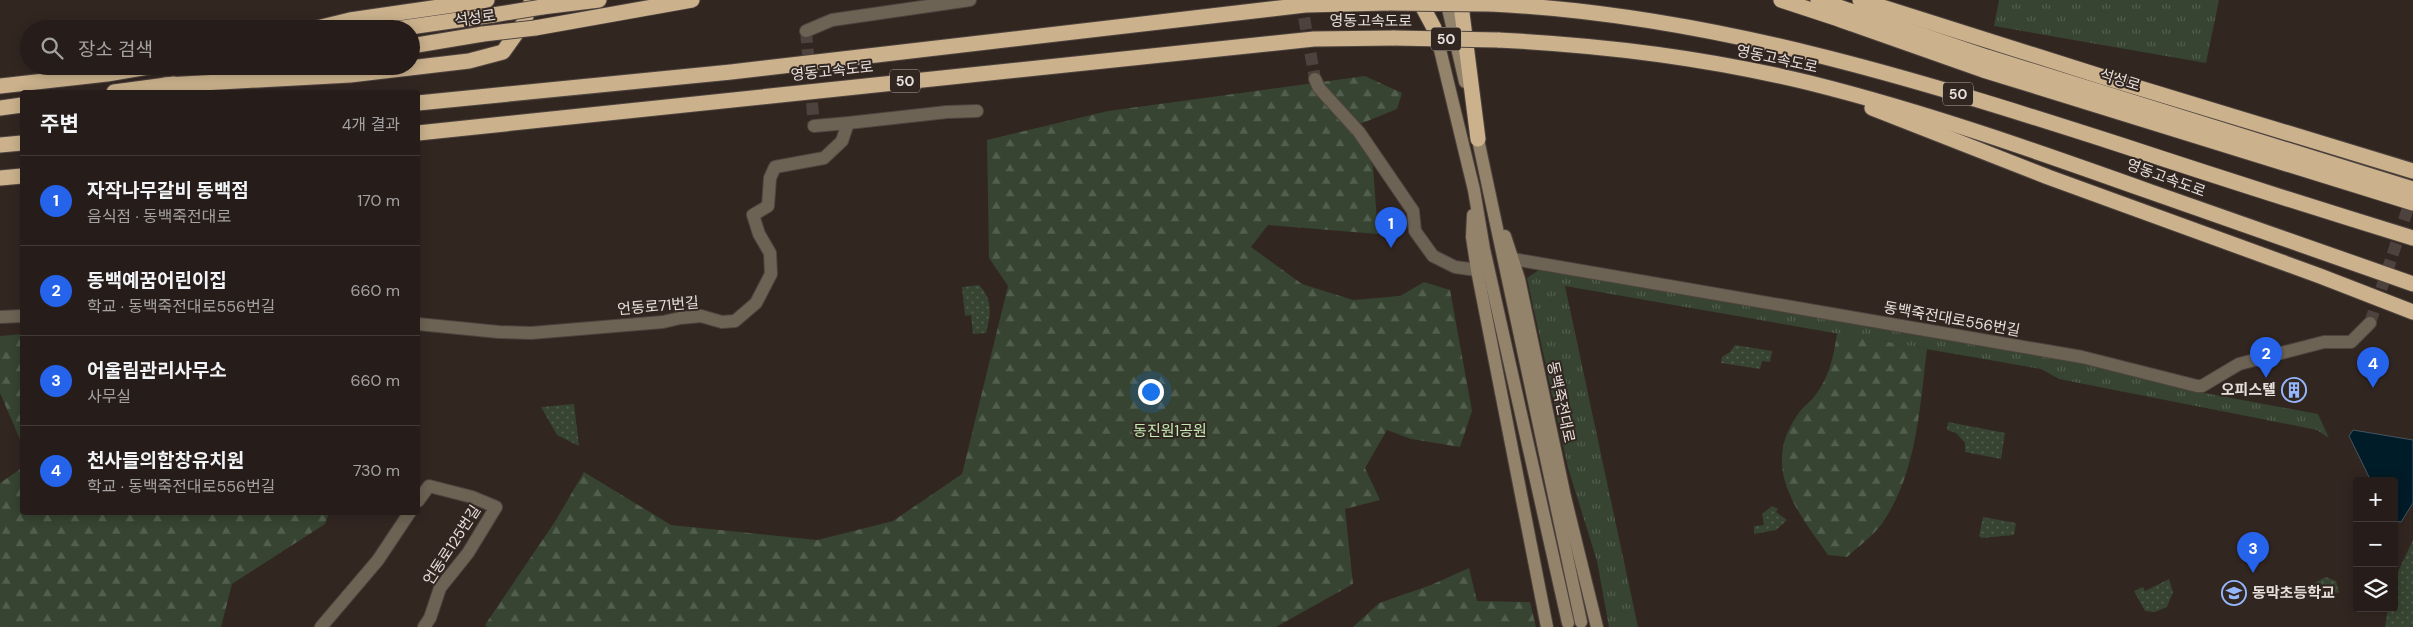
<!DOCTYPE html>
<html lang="ko">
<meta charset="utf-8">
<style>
:root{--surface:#261c19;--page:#322926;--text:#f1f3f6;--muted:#a4a1a2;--line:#423a38;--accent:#2563eb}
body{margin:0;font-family:"DM Sans","Noto Sans KR",sans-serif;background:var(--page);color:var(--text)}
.controls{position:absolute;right:15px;bottom:15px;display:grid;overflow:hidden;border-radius:5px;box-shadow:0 2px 12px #0003}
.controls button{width:45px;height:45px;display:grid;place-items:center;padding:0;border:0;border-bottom:1px solid var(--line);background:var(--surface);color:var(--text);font:25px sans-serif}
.you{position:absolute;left:1150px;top:391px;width:18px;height:18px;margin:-12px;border:4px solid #fff;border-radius:50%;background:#1a73e8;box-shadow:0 0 0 8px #1a73e833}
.badge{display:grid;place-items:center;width:32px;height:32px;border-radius:50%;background:var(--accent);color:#fff;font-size:16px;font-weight:700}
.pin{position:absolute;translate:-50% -41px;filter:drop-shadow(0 1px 2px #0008)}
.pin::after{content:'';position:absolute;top:26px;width:18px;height:15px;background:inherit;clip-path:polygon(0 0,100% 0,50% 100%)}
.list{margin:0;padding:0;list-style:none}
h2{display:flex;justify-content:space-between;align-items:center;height:65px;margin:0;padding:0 20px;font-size:21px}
h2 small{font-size:16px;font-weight:400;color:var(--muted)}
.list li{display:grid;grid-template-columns:32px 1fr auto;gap:15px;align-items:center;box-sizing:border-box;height:90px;padding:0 20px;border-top:1px solid var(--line)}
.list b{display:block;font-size:19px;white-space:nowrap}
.list p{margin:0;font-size:16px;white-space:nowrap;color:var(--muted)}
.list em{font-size:16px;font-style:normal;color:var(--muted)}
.icon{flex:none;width:28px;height:28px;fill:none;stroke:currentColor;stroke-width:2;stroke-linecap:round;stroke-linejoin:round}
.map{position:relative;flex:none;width:2413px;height:627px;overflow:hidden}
.search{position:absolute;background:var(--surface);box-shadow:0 2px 12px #0003;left:20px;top:20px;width:400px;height:55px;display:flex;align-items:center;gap:12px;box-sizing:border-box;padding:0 18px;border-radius:28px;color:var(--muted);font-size:19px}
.panel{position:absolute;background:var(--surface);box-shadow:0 2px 12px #0003;left:20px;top:90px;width:400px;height:425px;border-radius:5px}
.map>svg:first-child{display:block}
</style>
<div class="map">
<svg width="2413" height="627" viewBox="0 0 2413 627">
<defs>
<pattern id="grass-tufts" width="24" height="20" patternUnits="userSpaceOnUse" patternTransform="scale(1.25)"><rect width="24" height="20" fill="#364431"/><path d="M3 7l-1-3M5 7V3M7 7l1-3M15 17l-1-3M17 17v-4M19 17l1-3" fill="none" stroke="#535f4e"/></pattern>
<pattern id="forest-firs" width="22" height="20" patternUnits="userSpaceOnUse" patternTransform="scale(1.25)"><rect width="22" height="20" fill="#364431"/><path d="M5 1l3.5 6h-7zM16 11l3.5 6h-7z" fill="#535f4e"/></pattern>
<pattern id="park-dots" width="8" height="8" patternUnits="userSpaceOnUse" patternTransform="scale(1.25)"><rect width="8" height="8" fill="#364431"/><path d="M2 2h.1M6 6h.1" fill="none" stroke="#535f4e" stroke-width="1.8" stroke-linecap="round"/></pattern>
</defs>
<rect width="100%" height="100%" fill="#322621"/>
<g fill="url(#grass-tufts)">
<polygon points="1999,0 2219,0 2206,63 1994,26"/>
<polygon points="1539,270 2068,359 2194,391 2318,414 2329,438 2317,430 2059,379 2041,369 1565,286 1638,627 1609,627 1597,561 1568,468 1527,278"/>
</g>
<g fill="url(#forest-firs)">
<polygon points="1365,76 1402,93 1397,109 1355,126 1373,167 1378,234 1268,225 1251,247 1302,284 1353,300 1400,296 1424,282 1450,290 1472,411 1460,447 1411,439 1387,430 1365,468 1380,500 1345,509 1353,584 1276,627 487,627 485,625 556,520 584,472 671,525 817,540 893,521 962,474 1008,286 989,258 987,140 1108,111"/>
<path d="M 1837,333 L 1927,349 C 1920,405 1917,470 1885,519 C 1876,534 1860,545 1847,557 L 1828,555 C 1797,511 1760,467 1798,414 C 1802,408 1809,403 1814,397 C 1829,378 1834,356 1837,333 Z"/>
<polygon points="22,334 22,444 0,393 0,336"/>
<polygon points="22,468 22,512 329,513 325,524 232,584 221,627 0,627 0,483"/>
<polygon points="1469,568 1477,601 1530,602 1536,627 1353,627 1379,603 1431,585"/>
</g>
<g fill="url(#park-dots)">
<path d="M 979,285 C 993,300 991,313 986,333 L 973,334 L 971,315 L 965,316 L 962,287 Z"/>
<polygon points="1735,345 1772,351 1770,362 1762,361 1760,369 1721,363 1722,357 1730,352"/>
<polygon points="574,404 579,446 557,435 541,407"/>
<polygon points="1948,422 2005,433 2001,459 1965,452 1965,443 1956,433 1947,430"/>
<polygon points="1772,506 1778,509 1776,512 1787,520 1776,530 1754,534 1754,526 1764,525 1762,514"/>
<polygon points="1983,517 2016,523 2014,535 1982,538 1979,536"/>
<polygon points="2413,540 2413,627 2385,627 2388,608 2394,608 2394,580"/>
<polygon points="2326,577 2336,581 2339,593 2314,589 2316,582"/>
<polygon points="2169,579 2173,592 2167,607 2155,612 2145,611 2134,591 2143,587 2145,591"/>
</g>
<polygon fill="#001c28" stroke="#45565e" points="2353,430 2413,440 2413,503 2401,522 2394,521 2394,481 2371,481 2349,436"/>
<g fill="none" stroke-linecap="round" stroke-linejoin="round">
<g stroke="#4d423d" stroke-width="12" stroke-dasharray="12 6" stroke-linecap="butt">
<polyline points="1301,0 1315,79"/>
<polyline points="806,31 814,126"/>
<polyline points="2370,323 2413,193"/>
</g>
<defs>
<g id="street">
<polyline points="806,31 832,20 970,0"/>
<polyline points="1315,79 1319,88 1359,132 1413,211 1415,231 1433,256 1455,267 1477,270"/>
<polyline points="814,126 848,123"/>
<polyline points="1513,259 2082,357 2197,386 2202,386 2239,364 2324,342 2351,342 2370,323"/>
<polyline points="0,317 22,316"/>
<polyline points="418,324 499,332 531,333 663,322 680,318 701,316 722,322 735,321 756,303 771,274 770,253 759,234 753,215 768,206 770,178 775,167 824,158 842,141 848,123 947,112 977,111"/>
<polyline points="418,501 429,486 472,497 496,507 468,553 440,588 430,618 424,627"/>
<polyline points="321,627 378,560 410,512"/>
</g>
<g id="secondary">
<polyline points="1446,0 1465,82"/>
<polyline points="1435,29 1474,190 1484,249 1568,623"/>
<polyline points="1476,130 1581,622"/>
<polyline points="1473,215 1472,237 1477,270 1547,627"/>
<polyline points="1505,236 1519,279 1565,497 1597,627"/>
</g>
<g id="highway">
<polyline points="1419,0 1434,28"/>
<polyline points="1464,0 1462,13 1478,139"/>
<polyline points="1781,0 1851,23"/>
<polyline points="1818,0 1987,57 2413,189"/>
<polyline points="1860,0 2100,76 2413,171"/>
<path d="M 1491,4 C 1708,14 1916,79 2121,145 C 2218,177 2315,208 2413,238"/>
<polyline points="542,7 599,0"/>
<polyline points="1841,20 1983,70 2413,203"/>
<polyline points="535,28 692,0"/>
<polyline points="313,29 350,20 487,0"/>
<polyline points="396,29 493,15"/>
<path d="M 1498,40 C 1603,45 1708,58 1810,83 C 1926,112 2039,152 2151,192 C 2239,223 2326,254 2413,284"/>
<polyline points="411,46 483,34"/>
<polyline points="246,72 284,66"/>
<polyline points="165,85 350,75 469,61 503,52 523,24 532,0"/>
<polyline points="0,86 107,74 154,66"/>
<polyline points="114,92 174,84"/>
<polyline points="418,103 731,72 1305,5 1388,3"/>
<polyline points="0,108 22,105"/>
<polyline points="1872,108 2048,177 2320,276 2413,312"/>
<polyline points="418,133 1314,39 1394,38"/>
<polyline points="0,145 22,143"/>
<polyline points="0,178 22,176"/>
</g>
</defs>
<use href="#street" stroke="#4f443f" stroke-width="14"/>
<use href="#secondary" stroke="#4f443f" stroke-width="14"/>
<use href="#highway" stroke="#4f443f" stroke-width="17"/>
<use href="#street" stroke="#6d6354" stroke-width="12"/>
<use href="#secondary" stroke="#93836b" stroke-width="12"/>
<use href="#highway" stroke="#cbb28d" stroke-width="15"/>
<defs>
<g id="highway-bridge">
<polyline points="1388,3 1491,4"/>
<polyline points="493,15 542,7"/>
<polyline points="483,34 535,28"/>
<polyline points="1394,38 1498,40"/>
</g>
</defs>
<use href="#highway-bridge" stroke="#4f443f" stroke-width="17" stroke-linecap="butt"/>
<use href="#highway-bridge" stroke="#cbb28d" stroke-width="15"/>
</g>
<defs>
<symbol id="building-ring" viewBox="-11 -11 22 22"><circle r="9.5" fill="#322621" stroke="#94b7fd" stroke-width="1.5"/><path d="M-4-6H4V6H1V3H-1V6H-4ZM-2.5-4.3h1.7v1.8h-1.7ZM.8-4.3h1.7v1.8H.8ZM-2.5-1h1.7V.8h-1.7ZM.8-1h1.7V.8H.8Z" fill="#94b7fd"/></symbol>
<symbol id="school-ring" viewBox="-11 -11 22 22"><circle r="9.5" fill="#322621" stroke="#94b7fd" stroke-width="1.5"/><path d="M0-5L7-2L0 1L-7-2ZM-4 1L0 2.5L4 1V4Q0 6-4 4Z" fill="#94b7fd"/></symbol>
</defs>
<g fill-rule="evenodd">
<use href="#building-ring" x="2280" y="376" width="28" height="28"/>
<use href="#school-ring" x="2220" y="579" width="28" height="28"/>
</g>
<g text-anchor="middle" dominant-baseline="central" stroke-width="4" stroke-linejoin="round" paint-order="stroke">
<g fill="#322621" stroke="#b1a8a4" stroke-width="1">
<rect x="1431" y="27.5" width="30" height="23" rx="4"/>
<rect x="890" y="69.5" width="30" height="23" rx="4"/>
<rect x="1943" y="82.5" width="30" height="23" rx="4"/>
</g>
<g font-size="14" font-weight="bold" fill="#e7dfdc">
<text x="1446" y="39">50</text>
<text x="905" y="81">50</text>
<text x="1958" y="94">50</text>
</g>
<g font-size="15" fill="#e7dfdc" stroke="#322621">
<text transform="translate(475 18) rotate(-8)">석성로</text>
<text x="1371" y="21">영동고속도로</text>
<text transform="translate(1777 59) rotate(12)">영동고속도로</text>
<text transform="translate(832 71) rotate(-6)">영동고속도로</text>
<text transform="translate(2120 80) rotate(17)">석성로</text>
<text transform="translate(2166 178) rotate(20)">영동고속도로</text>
<text transform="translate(658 306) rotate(-5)">언동로71번길</text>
<text transform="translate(1952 319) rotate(10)">동백죽전대로556번길</text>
<text transform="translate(1561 402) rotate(78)">동백죽전대로</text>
<text transform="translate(452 545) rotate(-57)">언동로125번길</text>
</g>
<g font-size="15" font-weight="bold" fill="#e7dfdc" stroke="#322621" text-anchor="end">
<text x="2276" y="390">오피스텔</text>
<text x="2252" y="593" text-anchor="start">동막초등학교</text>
</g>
<g font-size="15" fill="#c2ecb4" stroke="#322621">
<text x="1170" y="431">동진원1공원</text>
</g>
</g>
</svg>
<div class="controls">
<button>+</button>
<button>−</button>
<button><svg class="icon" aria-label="layers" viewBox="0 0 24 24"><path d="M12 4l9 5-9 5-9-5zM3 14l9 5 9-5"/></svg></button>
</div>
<div class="you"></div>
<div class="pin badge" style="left:1391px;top:248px">1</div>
<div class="pin badge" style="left:2266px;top:378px">2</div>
<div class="pin badge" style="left:2253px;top:573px">3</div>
<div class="pin badge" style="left:2373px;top:388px">4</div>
<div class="search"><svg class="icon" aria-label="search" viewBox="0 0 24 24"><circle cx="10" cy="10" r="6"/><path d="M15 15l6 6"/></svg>장소 검색</div>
<section class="panel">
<h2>주변<small>4개 결과</small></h2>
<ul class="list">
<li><span class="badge">1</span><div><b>자작나무갈비 동백점</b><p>음식점 · 동백죽전대로</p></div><em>170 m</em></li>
<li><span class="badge">2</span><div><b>동백예꿈어린이집</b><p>학교 · 동백죽전대로556번길</p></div><em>660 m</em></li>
<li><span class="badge">3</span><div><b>어울림관리사무소</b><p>사무실</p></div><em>660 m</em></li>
<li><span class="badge">4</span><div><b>천사들의합창유치원</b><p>학교 · 동백죽전대로556번길</p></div><em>730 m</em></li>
</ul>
</section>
</div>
